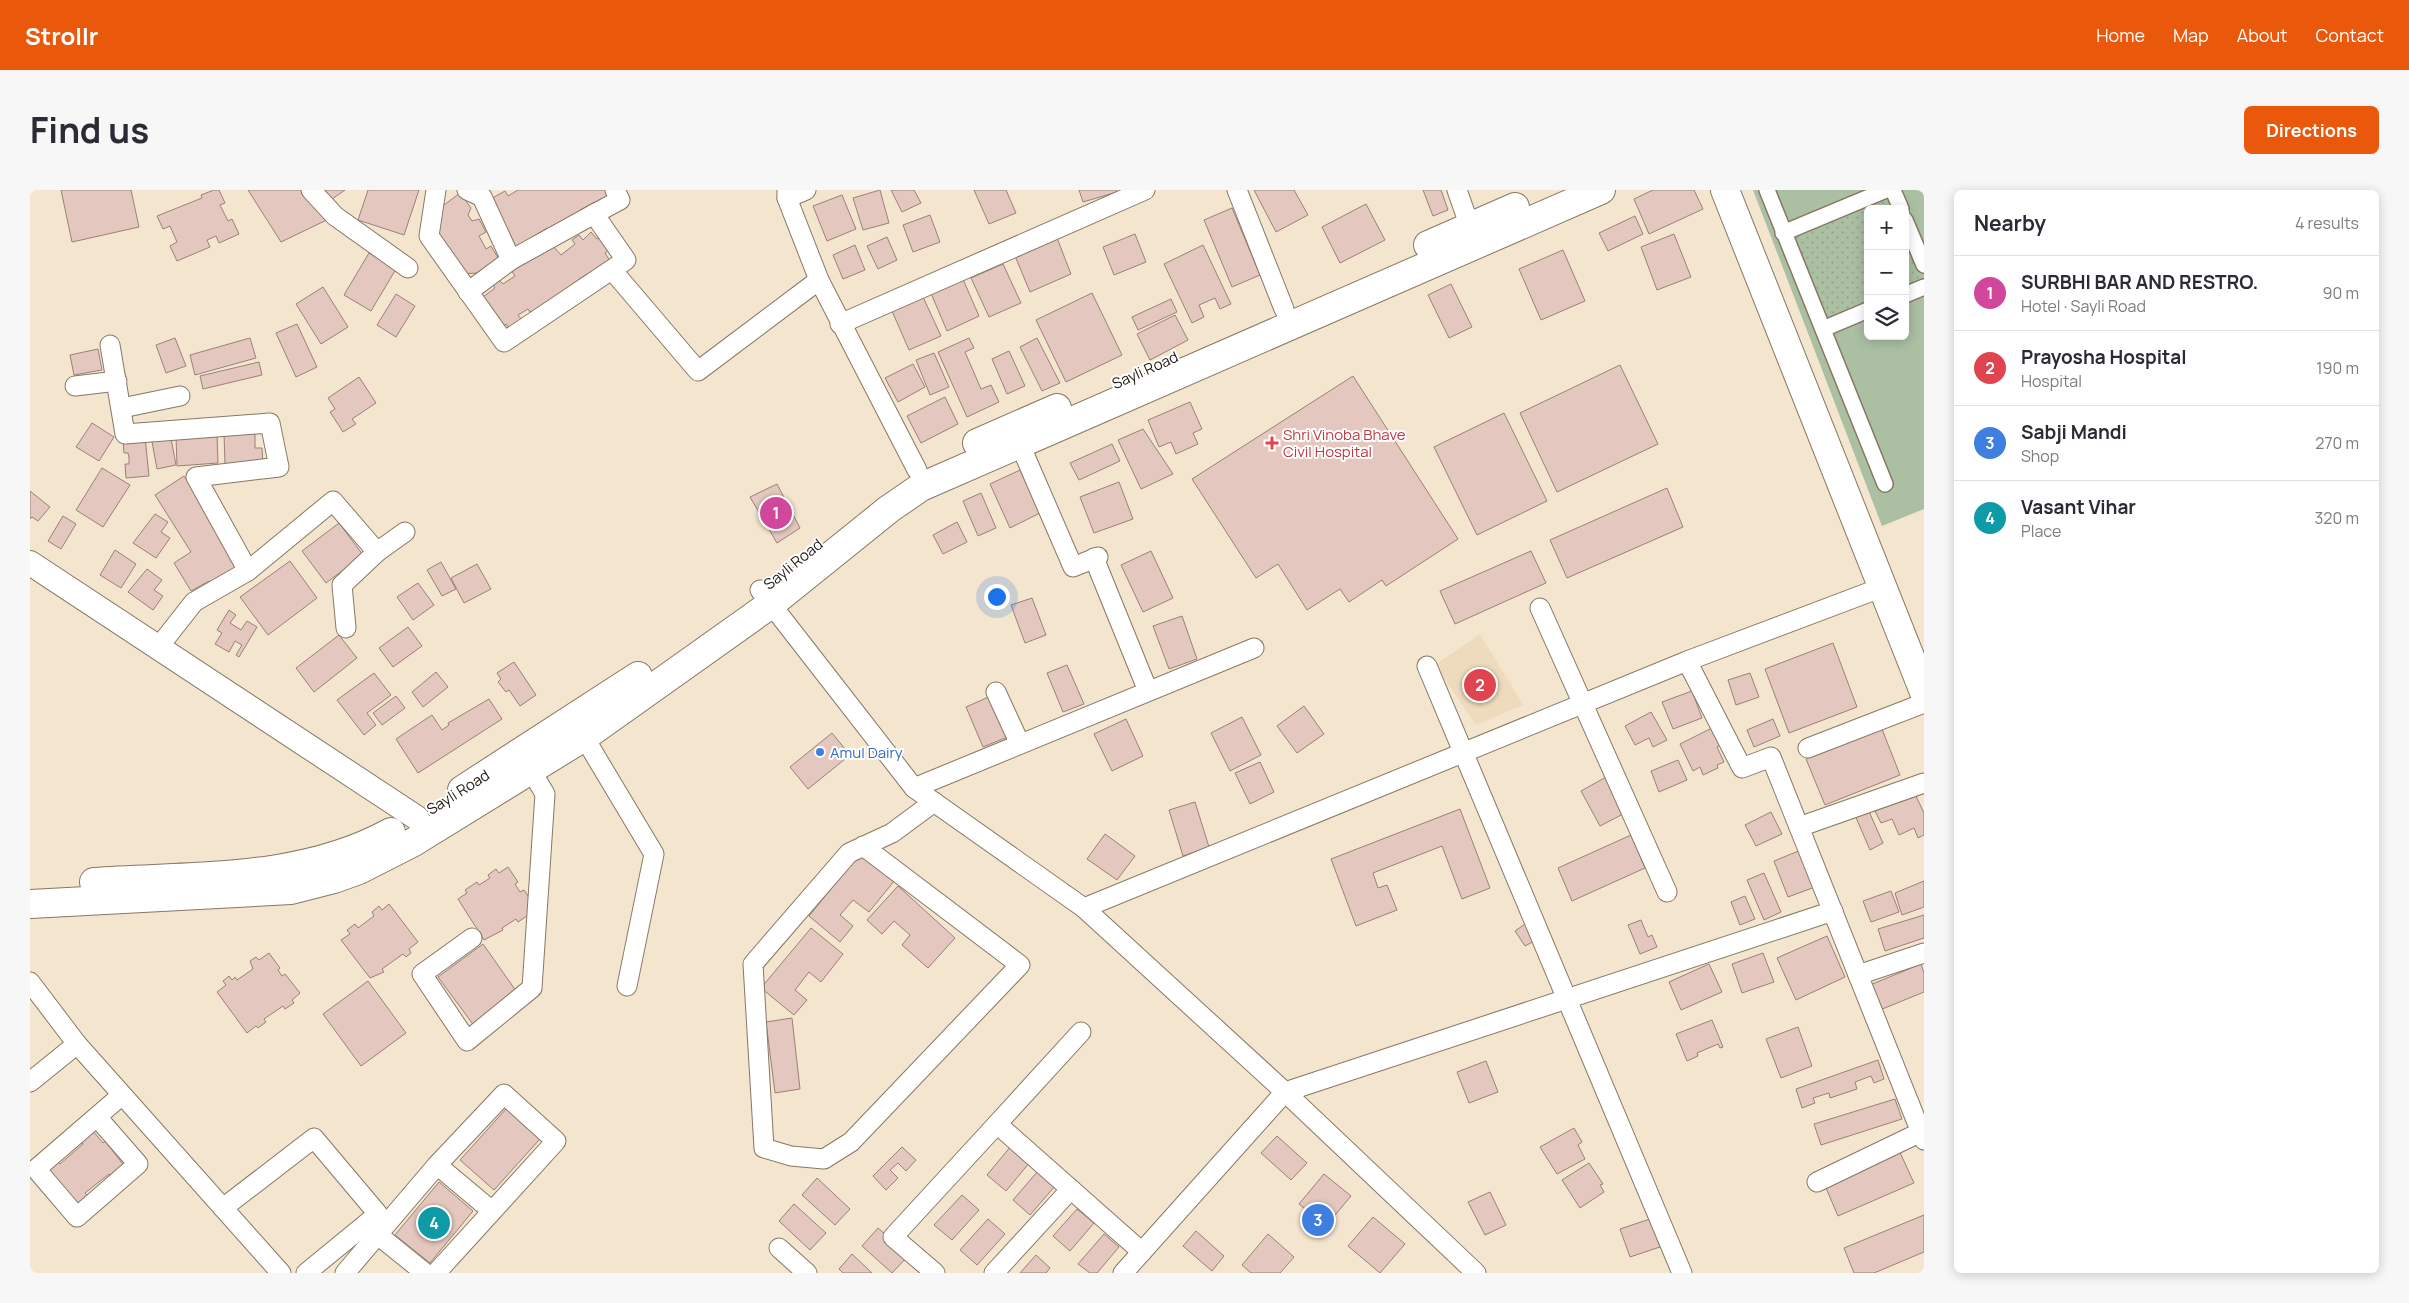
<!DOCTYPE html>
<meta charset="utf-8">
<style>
:root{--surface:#fff;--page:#f7f7f7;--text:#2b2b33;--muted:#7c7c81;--line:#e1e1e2;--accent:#ea580c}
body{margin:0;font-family:Manrope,sans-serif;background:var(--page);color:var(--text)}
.controls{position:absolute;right:15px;top:15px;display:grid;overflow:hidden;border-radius:8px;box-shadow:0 2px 12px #0003}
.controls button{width:45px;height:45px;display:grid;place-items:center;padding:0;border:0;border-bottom:1px solid var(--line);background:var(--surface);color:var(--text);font:25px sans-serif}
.you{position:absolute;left:966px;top:406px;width:18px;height:18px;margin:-12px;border:4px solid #fff;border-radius:50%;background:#1a73e8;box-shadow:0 0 0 8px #1a73e833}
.badge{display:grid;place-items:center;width:32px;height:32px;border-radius:50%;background:var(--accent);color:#fff;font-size:16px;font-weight:700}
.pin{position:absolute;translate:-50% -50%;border:2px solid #fff;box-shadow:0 1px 5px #0006}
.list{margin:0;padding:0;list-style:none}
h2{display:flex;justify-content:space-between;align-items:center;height:65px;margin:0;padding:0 20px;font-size:21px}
h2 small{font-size:16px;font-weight:400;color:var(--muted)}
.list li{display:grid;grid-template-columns:32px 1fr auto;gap:15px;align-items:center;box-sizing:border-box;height:75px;padding:0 20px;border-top:1px solid var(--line)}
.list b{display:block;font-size:19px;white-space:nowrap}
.list p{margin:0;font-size:16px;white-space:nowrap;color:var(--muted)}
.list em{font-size:16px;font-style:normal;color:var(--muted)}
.icon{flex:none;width:28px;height:28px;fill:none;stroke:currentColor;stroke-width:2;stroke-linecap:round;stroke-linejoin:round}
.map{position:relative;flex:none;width:1894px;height:1083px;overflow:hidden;border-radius:8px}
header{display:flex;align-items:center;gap:30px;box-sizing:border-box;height:70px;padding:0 25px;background:var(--accent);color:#fff}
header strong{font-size:24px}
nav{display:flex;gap:28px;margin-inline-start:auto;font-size:18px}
.intro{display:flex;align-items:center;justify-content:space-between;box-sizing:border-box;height:120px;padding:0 30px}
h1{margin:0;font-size:35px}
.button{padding:12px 22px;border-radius:8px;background:var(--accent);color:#fff;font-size:18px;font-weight:700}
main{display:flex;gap:30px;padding:0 30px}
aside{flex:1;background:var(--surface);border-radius:8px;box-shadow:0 2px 12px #0003}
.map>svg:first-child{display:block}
</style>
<header>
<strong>Strollr</strong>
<nav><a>Home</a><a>Map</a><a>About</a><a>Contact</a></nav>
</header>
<div class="intro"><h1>Find us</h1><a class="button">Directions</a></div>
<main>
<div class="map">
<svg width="1894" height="1083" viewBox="0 0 1894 1083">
<defs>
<pattern id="park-dots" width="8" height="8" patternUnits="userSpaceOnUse" patternTransform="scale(1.25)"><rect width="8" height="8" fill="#abbfa3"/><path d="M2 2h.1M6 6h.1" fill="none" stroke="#93a48b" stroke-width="1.8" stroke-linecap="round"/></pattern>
</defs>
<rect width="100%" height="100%" fill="#f4e5ce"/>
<polygon fill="#eedbbd" points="1450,444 1493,515 1446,535 1405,475"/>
<path fill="#abbfa3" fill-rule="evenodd" d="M 1723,0 L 1894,0 L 1894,319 L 1852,336 ZM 1838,19 L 1875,19 L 1875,146 L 1838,146 Z"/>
<g fill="url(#park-dots)">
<polygon points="1856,0 1871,19 1838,19 1838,120 1793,139 1753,43"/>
<polygon points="1875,30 1894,75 1894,97 1875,105"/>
</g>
<g fill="#e4c7be" stroke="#9a8178">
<polygon points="31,0 101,0 109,37 42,52"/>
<polygon points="184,0 189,0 195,13 190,15 198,31 202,29 209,44 189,53 186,46 177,50 180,57 147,71 140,56 147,52 140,36 133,39 127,26 172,8 171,5"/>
<polygon points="218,0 278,0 305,26 251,52"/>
<polygon points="285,0 315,0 295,14"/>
<polygon points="338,0 389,0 374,45 328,30"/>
<polygon points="488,0 582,0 585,5 567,15 565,12 550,20 553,25 519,43 517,38 483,59 457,11 475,1 478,6"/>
<polygon points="850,0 859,33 833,40 823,8"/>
<polygon points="861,0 884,0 891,13 872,22"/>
<polygon points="944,0 976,0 986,23 959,34"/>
<polygon points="1049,0 1086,0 1087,2 1053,12"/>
<polygon points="1224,0 1264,0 1278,25 1246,42"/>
<polygon points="1393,0 1411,0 1418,20 1403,26"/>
<polygon points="1623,0 1664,0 1673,19 1619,44 1604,9"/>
<polygon points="430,3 441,18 438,25 442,31 449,29 456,42 449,46 456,59 461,56 470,71 448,83 429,84 404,44 410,18"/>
<polygon points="812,5 826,39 797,51 783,16"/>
<polygon points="1336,14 1355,50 1310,73 1292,37"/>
<polygon points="1202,18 1230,85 1202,97 1174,30"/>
<polygon points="900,25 910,52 883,62 873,35"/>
<polygon points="1605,26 1613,44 1578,61 1569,43"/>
<polygon points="561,42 567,49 570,47 579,60 575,63 580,71 562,90 557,84 548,90 550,92 514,118 500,122 498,119 488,125 495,134 483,144 476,134 470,138 455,117 459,114 453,107 465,98 463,95 469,90 473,94 485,86 481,80 509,60 512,64 523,56 531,65 545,54 542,50 549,45 553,50"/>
<polygon points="1105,44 1116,72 1084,85 1073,57"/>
<polygon points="1644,44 1661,87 1627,100 1611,57"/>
<polygon points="857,47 867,70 848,79 837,56"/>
<polygon points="1027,48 1041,84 1000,102 985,66"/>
<polygon points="825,55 835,80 813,89 803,65"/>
<polygon points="1173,55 1201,114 1190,119 1185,108 1169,115 1174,127 1162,133 1134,74"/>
<polygon points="1533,60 1555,111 1511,130 1489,79"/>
<polygon points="339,63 366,79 341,121 314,105"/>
<polygon points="973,74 991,113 959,127 941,88"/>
<polygon points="932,87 949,126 917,141 900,101"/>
<polygon points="1421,94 1442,137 1419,148 1398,105"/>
<polygon points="293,97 318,137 291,154 266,114"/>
<polygon points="1062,103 1092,165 1036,192 1006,130"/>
<polygon points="366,104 385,116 366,147 347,135"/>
<polygon points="893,107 911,146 879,160 862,121"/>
<polygon points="1141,109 1147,122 1108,140 1102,127"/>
<polygon points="1145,125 1158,150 1120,170 1107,144"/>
<polygon points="267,134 287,177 266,187 246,143"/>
<polygon points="145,148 156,176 136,183 126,155"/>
<polygon points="220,148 226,168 165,185 160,165"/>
<polygon points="939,148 944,158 935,162 951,199 961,195 969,212 937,227 908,162"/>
<polygon points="1007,148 1030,193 1012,201 990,157"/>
<polygon points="68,159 72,180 44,185 40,165"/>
<polygon points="979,161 995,196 977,204 962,169"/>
<polygon points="904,163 919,197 900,205 886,170"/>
<polygon points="229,172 232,185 173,199 170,186"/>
<polygon points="883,174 895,197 868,212 855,188"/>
<polygon points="1590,175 1628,254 1527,302 1490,223"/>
<polygon points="1323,186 1428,349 1356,396 1352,390 1319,412 1310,399 1277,420 1248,374 1226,388 1162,289"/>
<polygon points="329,187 346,213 322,229 326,234 313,242 300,222 305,219 298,208"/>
<polygon points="915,207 928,234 891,253 877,226"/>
<polygon points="1160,212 1172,239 1163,243 1168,254 1146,264 1141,252 1129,257 1118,230"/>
<polygon points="1474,223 1517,311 1447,345 1404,257"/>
<polygon points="62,233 84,247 69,271 46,257"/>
<polygon points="1113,239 1143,284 1111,299 1088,250"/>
<polygon points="225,242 225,258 232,258 233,275 195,276 194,243"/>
<polygon points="140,243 146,275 127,279 121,246"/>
<polygon points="187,245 188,273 147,276 146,247"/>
<polygon points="115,247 119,286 96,288 95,274 99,274 99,268 98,263 94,263 93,249"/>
<polygon points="1082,254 1090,271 1049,290 1040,273"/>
<polygon points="72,278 100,295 73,337 46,320"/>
<polygon points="990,280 1010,323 980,338 960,294"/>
<polygon points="154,286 210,376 181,394 179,391 161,401 144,373 161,362 125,305"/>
<polygon points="1089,292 1103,329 1064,343 1050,307"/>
<polygon points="747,294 770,338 747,353 720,307"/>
<polygon points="1637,298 1653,337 1537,388 1520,350"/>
<polygon points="0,301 20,317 8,331 2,327 0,329"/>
<polygon points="951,303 966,338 948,346 933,311"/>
<polygon points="125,324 138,332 131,342 140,348 126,368 103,353"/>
<polygon points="33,326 46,334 31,359 18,351"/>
<polygon points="927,332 937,352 913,364 903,345"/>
<polygon points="309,333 333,365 296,393 272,361"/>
<polygon points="85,360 106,374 91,398 70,385"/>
<polygon points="1121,361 1143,408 1113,422 1091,375"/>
<polygon points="1501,361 1516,393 1425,434 1410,401"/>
<polygon points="260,371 287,408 238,445 210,407"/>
<polygon points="411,372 426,399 412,406 397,380"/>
<polygon points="447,374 461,399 434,413 421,388"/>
<polygon points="117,379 132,390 124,400 133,406 123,420 98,402"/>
<polygon points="388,393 404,415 383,430 367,407"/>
<polygon points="1002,408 1016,445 995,453 981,415"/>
<polygon points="199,420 206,425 200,433 211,440 217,431 227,437 209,467 206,465 212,455 205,451 199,462 185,454 192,443 187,440"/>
<polygon points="1152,426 1167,469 1139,479 1123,436"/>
<polygon points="378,437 392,456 363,477 349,458"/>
<polygon points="309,445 327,468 284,502 266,478"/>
<polygon points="1803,453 1827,517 1759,543 1735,479"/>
<polygon points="484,472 506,505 490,516 479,500 476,502 468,492 471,489 467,483"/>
<polygon points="1037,475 1054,514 1033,522 1017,483"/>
<polygon points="406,482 418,497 393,517 382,502"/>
<polygon points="344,483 361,505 337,523 346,535 334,545 307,510"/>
<polygon points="1720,483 1729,507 1706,515 1698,490"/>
<polygon points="1662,501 1672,528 1643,539 1632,512"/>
<polygon points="963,505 980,546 953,557 936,517"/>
<polygon points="366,506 375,518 352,535 343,523"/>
<polygon points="459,509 472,529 388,583 366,549 402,525 412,540 419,535 418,533"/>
<polygon points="1274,516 1294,544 1267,563 1247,536"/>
<polygon points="1621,522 1637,550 1623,557 1619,548 1605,555 1595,536"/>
<polygon points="1212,527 1231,565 1200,581 1181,543"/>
<polygon points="1096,529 1113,566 1082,581 1064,544"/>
<polygon points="1743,529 1750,546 1724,557 1717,540"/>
<polygon points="1682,538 1690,555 1687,557 1694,572 1687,575 1688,578 1673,585 1670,577 1663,581 1650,554"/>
<polygon points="1852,539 1870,585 1795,615 1776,569"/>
<polygon points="802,543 820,565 778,599 760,577"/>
<polygon points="1648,570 1657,590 1629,602 1621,581"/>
<polygon points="1230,572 1244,602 1220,614 1205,583"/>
<polygon points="1578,586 1597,622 1570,636 1551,601"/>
<polygon points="1885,604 1894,623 1894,645 1888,648 1884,638 1869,645 1862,629 1851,633 1845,621"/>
<polygon points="1165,612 1179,657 1153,666 1139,620"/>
<polygon points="1837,617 1853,653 1840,660 1824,623"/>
<polygon points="1430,619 1460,698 1432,709 1412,656 1343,683 1348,698 1357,695 1367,720 1326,736 1301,669"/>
<polygon points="1741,622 1752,644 1726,656 1715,635"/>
<polygon points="1075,644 1105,666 1087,690 1057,669"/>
<polygon points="1601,645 1615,678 1542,711 1528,678"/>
<polygon points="1771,660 1785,697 1758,707 1744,671"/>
<polygon points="831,662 865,690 839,722 823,710 810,725 823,736 810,752 779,726"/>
<polygon points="478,677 488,692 485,694 490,702 494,700 505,717 500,724 488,732 486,729 472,738 473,740 454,750 428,709 437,703 435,700 447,692 449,695 460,688 458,685 466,679 469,683"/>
<polygon points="1734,683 1751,722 1734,730 1717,690"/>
<polygon points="1894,691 1894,717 1872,725 1865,703"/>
<polygon points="868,696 925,748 898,778 872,755 880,745 864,731 852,744 837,730"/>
<polygon points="1861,701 1869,722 1841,732 1833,711"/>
<polygon points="1715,706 1725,729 1710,735 1701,712"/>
<polygon points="359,714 388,752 379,759 381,763 376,767 373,764 352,779 354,782 340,788 311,750 320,744 317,740 325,734 328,738 344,726 342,722 349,716 352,720"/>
<polygon points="1894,725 1894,748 1855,761 1848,739"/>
<polygon points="1611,730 1618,747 1622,745 1627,757 1610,764 1598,735"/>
<polygon points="1495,734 1506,750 1495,756 1485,741"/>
<polygon points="781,738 813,764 791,792 779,782 765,800 777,810 764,825 731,798"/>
<polygon points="1797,746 1815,787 1766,810 1747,768"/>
<polygon points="453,754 489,805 445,837 408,787"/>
<polygon points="239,763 250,778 248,780 252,786 255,784 270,803 262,810 264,813 255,819 253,816 234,829 236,832 228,838 226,836 217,843 187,802 196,795 193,791 199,786 202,790 205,787 207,790 223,779 220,771 226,767 229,770"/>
<polygon points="1733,763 1744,792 1712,803 1702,774"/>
<polygon points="1679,774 1692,802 1651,820 1639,792"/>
<polygon points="1891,774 1894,783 1894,802 1850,820 1840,795"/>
<polygon points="338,791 376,843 331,876 293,824"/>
<polygon points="762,828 770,899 745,903 736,832"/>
<polygon points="1682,830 1693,857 1690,858 1688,854 1667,863 1668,866 1657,871 1646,844"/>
<polygon points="1768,837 1782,876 1751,888 1736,849"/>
<polygon points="1848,870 1854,889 1844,893 1841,886 1825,892 1827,899 1800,908 1799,903 1783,908 1785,913 1772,918 1766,899"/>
<polygon points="1456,871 1468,902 1439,913 1427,882"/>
<polygon points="1865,909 1872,929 1791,955 1784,934"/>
<polygon points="476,919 510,949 464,1000 430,970"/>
<polygon points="1544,938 1552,952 1548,955 1555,969 1527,984 1510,957"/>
<polygon points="63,941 73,953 75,951 96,978 83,989 79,984 55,1003 60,1008 46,1019 14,981 27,971 30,974 53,954 50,951"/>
<polygon points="1247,946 1277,973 1261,990 1231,963"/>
<polygon points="981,956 1000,972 976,1001 957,985"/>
<polygon points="872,957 886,970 876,981 868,973 860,980 868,988 856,1000 843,986"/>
<polygon points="1868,958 1884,993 1808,1026 1793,991"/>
<polygon points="1559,973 1573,994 1570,995 1574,1002 1550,1018 1532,990"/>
<polygon points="1008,981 1025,996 1000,1025 983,1010"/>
<polygon points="1294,984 1321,1006 1296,1036 1269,1014"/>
<polygon points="787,988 820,1019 805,1035 772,1005"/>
<polygon points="409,992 443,1021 400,1073 365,1045"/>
<polygon points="1460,1002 1476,1035 1455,1045 1438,1012"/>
<polygon points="932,1005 949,1020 922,1050 904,1035"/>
<polygon points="764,1014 796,1043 780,1060 749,1031"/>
<polygon points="1047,1019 1064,1033 1040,1061 1023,1046"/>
<polygon points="1894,1025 1894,1062 1844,1083 1824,1083 1814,1058"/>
<polygon points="1343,1027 1375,1054 1350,1083 1318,1056"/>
<polygon points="958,1029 975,1044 947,1075 930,1060"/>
<polygon points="1620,1029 1630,1057 1600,1067 1590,1039"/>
<polygon points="848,1038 879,1065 862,1083 832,1056"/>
<polygon points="1166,1041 1194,1066 1182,1081 1153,1056"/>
<polygon points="1074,1044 1089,1057 1067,1083 1060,1083 1048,1074"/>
<polygon points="1238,1044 1264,1067 1250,1083 1221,1083 1212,1075"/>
<polygon points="822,1064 842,1083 813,1083 809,1079"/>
<polygon points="1006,1065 1020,1078 1016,1083 990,1083"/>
</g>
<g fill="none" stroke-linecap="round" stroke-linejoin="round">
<defs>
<g id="pedestrian">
<polyline points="1737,0 1855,294"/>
<polyline points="1863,0 1871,19"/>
<polyline points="1875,30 1894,75"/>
<polyline points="1753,43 1856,0"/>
<polyline points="1875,105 1894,97"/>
<polyline points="1793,139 1838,120"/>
</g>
<g id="minor">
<polyline points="281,0 305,26 378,78"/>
<polyline points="406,0 399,46 474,152 596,70 564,24 590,10 585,0"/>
<polyline points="437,0 452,7 481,70"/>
<polyline points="757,0 757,8 789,90 887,280"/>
<polyline points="1207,0 1254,119"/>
<polyline points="1427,0 1440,37"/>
<polyline points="757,8 776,0"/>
<polyline points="582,80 668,181 789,90"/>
<polyline points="438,102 481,70 564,24"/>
<polyline points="810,134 1115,0"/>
<polyline points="80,155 95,244 240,233 249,277 166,287 218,381"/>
<polyline points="45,196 87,191"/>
<polyline points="92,218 150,206"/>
<polyline points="985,243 1043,377 1068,367"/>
<polyline points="1064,368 1118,501"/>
<polyline points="730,400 884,598 1054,718 1255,902 1446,1083"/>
<polyline points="1510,418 1637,702"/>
<polyline points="316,438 312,395 347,362"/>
<polyline points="127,459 164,412 218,381 303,311 347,362 375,342"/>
<polyline points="1657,471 1712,578 1741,567 1894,950"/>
<polyline points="1397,476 1652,1083"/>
<polyline points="966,502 990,554"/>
<polyline points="548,537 624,664 597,796"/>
<polyline points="1778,558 1894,513"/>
<polyline points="884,598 1224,458"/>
<polyline points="1769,637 1894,593"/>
<polyline points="833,656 990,775 821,952 794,969 761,966 734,958 723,774 819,663 862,643 904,612"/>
<polyline points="1054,718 1657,471 1853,397"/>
<polyline points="442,748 392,784 437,851 502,798 515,604 495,570"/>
<polyline points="1828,785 1894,763"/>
<polyline points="0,792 47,854 251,1083"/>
<polyline points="0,892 47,854"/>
<polyline points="67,927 108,974 47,1027 6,979 92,905"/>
<polyline points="967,934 1051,842"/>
<polyline points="407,975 462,1021"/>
<polyline points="1787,992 1891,942"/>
<polyline points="193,1018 284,948 348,1024 276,1083"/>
<polyline points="348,1045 395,1083"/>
<polyline points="749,1058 777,1083"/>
<polyline points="315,1083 407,975 474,904 526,951 406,1083"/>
<polyline points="905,1083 863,1047 967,934 1112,1062"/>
<polyline points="964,1083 1041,999"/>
<polyline points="1093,1083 1255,902 1803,721"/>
</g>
<polyline id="tertiary" points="0,373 387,628"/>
<g id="secondary">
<polyline points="1695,0 1894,502"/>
<polyline points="1398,55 1485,17"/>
<polyline points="947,253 1027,218"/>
<polyline points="432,600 608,486"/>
<path d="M 64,692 C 164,685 270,692 361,642"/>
<polyline points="0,714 261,700 304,689 329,680 382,653 554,547 741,414 859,319 891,297 1571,0"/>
</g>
</defs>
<use href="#pedestrian" stroke="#867863" stroke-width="18"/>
<use href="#minor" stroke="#867863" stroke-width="21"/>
<use href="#tertiary" stroke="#867863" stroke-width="26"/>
<use href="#secondary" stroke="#867863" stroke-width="30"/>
<use href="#pedestrian" stroke="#fff" stroke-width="15"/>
<use href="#minor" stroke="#fff" stroke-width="19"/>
<use href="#tertiary" stroke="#fff" stroke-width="24"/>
<use href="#secondary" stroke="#fff" stroke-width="28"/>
</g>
<path fill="#e0444e" stroke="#fff" stroke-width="2" d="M1239.5 245.5h5v5h5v5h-5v5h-5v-5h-5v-5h5z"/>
<circle fill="#3f7fe0" stroke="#fff" stroke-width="2" cx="790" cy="562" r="5"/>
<g text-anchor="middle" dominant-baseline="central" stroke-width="4" stroke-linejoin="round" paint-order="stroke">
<g font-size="15" fill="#1e1911" stroke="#fff">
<text transform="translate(1115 180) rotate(-24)">Sayli Road</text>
<text transform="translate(763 374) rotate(-39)">Sayli Road</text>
<text transform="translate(428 602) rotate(-32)">Sayli Road</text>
</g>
<g font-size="15" fill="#be3a42" stroke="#fff" text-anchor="start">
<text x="1253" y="244">Shri Vinoba Bhave<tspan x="1253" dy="17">Civil Hospital</tspan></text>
</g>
<g font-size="15" fill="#366cbe" stroke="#fff" text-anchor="start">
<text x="800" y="562">Amul Dairy</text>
</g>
</g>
</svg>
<div class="controls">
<button>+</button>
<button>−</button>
<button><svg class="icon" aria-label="layers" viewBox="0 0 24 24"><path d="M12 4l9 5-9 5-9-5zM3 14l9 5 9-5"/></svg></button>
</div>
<div class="you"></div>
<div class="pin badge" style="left:746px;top:323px;background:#d1479c">1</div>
<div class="pin badge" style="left:1450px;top:495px;background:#e0444e">2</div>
<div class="pin badge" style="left:1288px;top:1030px;background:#3f7fe0">3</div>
<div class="pin badge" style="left:404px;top:1033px;background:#0f9aa8">4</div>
</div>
<aside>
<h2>Nearby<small>4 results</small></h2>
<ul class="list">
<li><span class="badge" style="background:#d1479c">1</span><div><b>SURBHI BAR AND RESTRO.</b><p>Hotel · Sayli Road</p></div><em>90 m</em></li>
<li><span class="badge" style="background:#e0444e">2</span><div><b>Prayosha Hospital</b><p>Hospital</p></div><em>190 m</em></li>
<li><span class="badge" style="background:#3f7fe0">3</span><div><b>Sabji Mandi</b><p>Shop</p></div><em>270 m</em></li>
<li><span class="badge" style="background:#0f9aa8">4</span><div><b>Vasant Vihar</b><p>Place</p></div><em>320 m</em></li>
</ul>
</aside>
</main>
